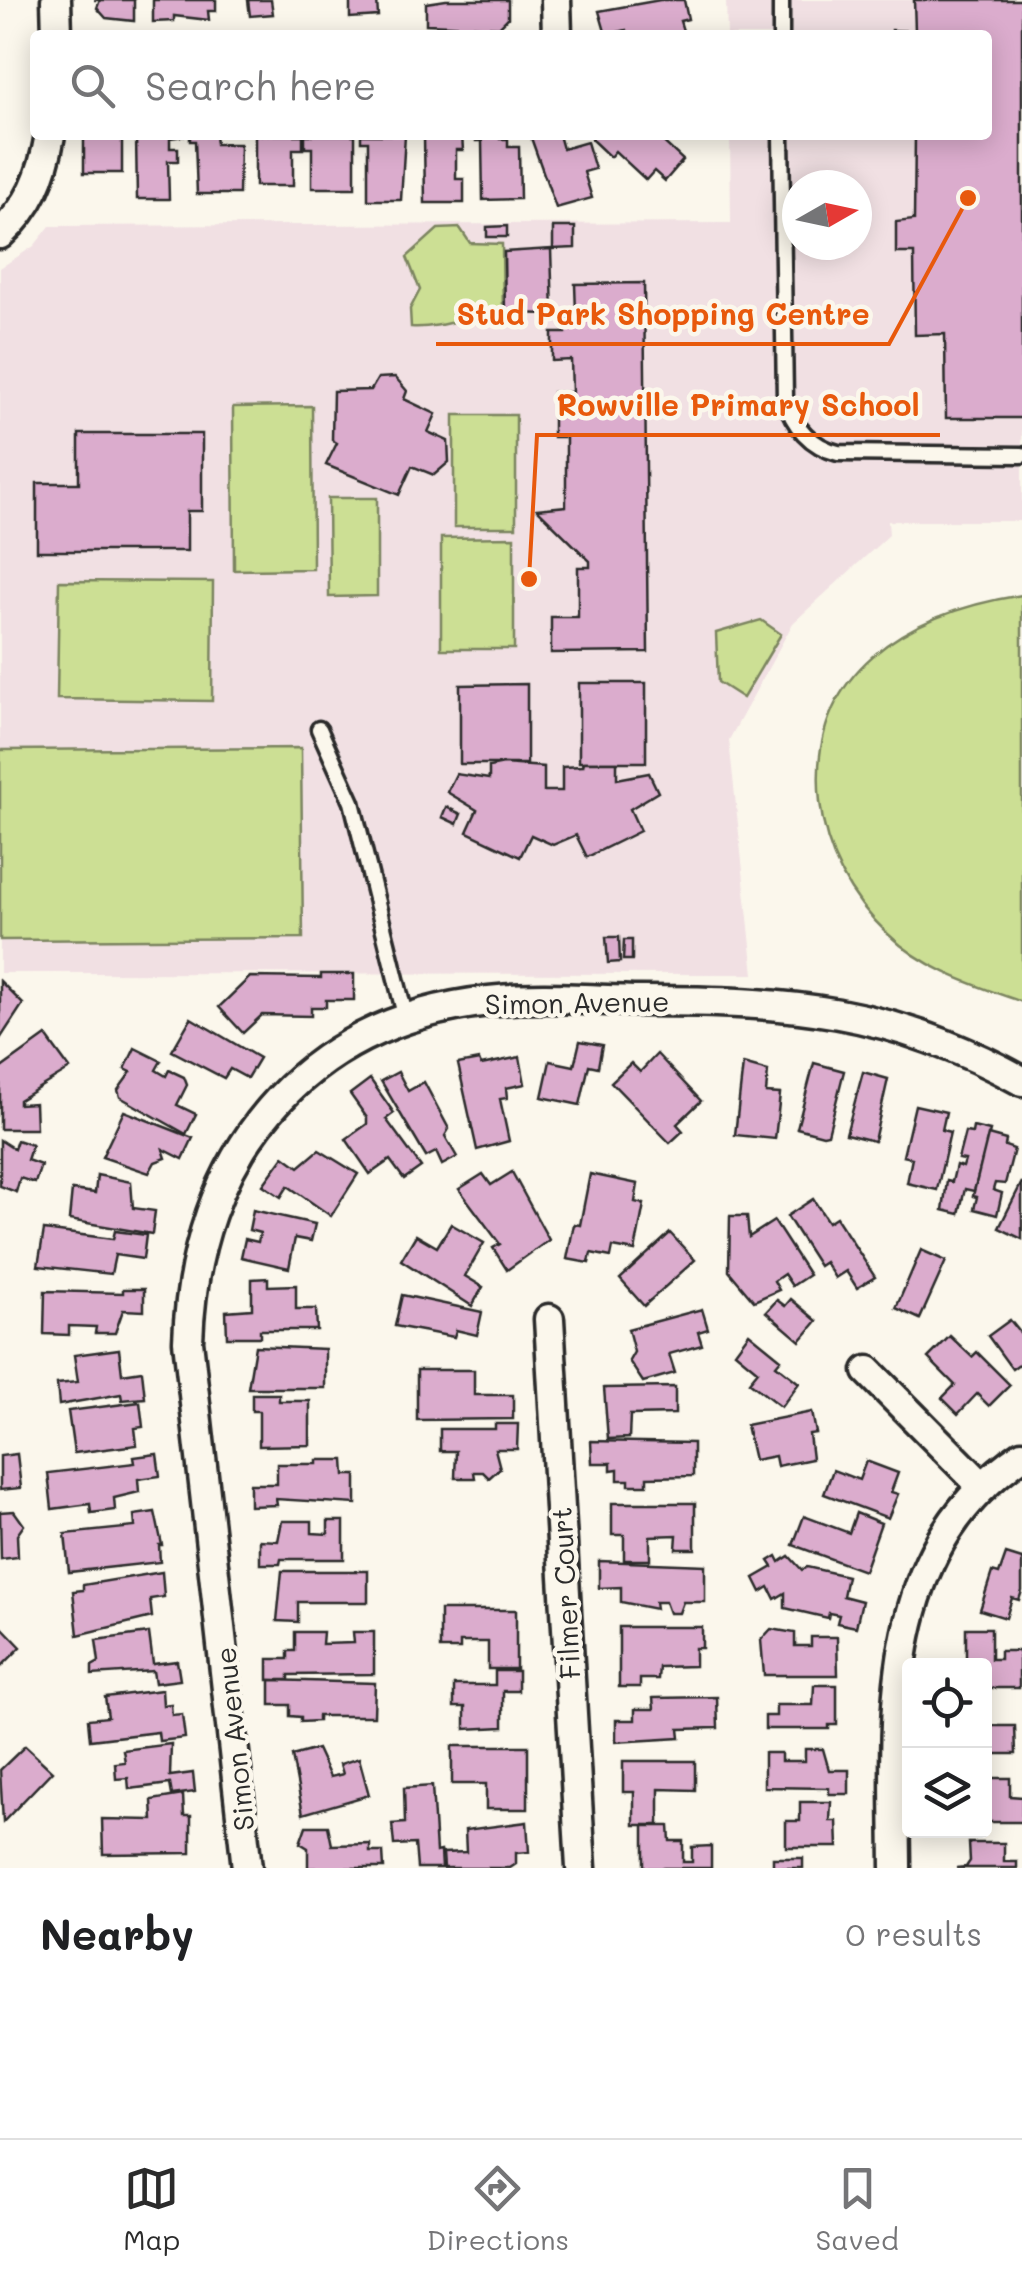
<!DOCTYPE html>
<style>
:root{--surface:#fff;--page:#f2f2f2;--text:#202124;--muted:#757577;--line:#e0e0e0;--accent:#2b2b2b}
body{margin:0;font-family:Mali,sans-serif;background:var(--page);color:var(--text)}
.controls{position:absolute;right:30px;bottom:30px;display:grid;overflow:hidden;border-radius:10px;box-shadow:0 5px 25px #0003}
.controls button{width:90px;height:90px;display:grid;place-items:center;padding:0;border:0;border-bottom:2px solid var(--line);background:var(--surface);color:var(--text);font:50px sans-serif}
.compass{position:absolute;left:782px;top:170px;width:90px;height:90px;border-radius:50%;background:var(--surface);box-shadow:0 5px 25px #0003;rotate:81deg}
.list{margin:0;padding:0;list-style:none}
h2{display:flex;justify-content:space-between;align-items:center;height:130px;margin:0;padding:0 40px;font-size:42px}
h2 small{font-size:32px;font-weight:400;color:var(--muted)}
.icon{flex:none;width:55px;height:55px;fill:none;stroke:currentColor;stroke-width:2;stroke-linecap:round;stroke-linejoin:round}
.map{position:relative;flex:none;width:1022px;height:1868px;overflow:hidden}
.search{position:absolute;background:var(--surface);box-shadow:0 5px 25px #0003;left:30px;right:30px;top:30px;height:110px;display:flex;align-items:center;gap:25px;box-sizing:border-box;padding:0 35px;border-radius:10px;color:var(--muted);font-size:38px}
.sheet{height:270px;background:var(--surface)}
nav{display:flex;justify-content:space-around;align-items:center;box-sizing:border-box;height:140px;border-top:2px solid var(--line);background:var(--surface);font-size:28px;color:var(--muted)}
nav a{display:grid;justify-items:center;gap:5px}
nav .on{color:var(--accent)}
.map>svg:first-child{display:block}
</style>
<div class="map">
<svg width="1022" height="1868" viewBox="0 0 1022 1868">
<rect width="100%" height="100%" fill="#fbf7ec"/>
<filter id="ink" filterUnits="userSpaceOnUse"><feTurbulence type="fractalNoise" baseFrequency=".01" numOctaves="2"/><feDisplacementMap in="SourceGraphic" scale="20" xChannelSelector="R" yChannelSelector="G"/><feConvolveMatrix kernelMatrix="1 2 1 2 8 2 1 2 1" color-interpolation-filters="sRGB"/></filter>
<g filter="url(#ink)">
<path fill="#f1e0e3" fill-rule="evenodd" d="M 726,0 L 1022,0 L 1022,521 L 888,521 L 889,535 L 793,623 L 729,740 L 754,974 L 0,973 L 0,268 L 34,246 L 50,226 L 731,223 L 730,135 L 987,135 L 987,35 L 727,35 ZM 797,185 L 857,185 L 857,245 L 797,245 Z"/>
<g fill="#ccdf94" stroke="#7c8560" stroke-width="2.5">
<path d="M 460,228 L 470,243 L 502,244 L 503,313 C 470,314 444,329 411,327 L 410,309 L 420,290 L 407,257 L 438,229 Z"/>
<polygon points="312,406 313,569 234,570 233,407"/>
<rect x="454" y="415" width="62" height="112"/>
<polygon points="328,498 377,498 377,596 329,597"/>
<polygon points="514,537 514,649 441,649 441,538"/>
<polygon points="59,581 213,582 212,701 57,699"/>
<path d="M 1022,595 L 1022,1002 C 974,985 925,970 888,934 C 850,898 826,854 820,802 C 806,671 907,613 1022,595 Z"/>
<polygon points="761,620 781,634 743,698 718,682 716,633"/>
<polygon points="301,748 303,938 0,940 0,750"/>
</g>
<g fill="#dbaccd" stroke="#2b2b2b" stroke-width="2.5">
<polygon points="94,0 134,0 134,21 106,18 97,8 100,0"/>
<polygon points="153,0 216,0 216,11 208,11 209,20 174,16 174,21 153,22"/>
<polygon points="248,0 271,0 273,14 250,16"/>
<polygon points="350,0 377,0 378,16 350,18"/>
<polygon points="446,0 508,0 508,18 499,27 426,24 426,3"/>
<polygon points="660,0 684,0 688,19 680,21 684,34 627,35 626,30 606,35 599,11"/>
<polygon points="914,0 1022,0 1022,418 946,418 945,334 915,335 914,253 896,253 896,222 914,220 915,135 987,135 987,35 892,35 892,30 915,31"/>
<polygon points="84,135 133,135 122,136 122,173 84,173"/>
<polygon points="136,135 190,135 170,138 170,148 178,148 178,161 168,161 169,199 137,199"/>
<polygon points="190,135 215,135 216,144 240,144 239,194 197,194 195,141 190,141"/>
<polygon points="255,135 303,135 303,149 293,149 293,186 255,186"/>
<polygon points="305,135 355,135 355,188 312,188 312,148 305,148"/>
<polygon points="361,135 405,135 401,200 368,200 368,141 361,141"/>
<polygon points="424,135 462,135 463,150 456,150 456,179 464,179 464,203 425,203"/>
<polygon points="476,135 500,135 500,139 508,139 508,147 519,147 520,199 483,200 482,141 476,141"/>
<polygon points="530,135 559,135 563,149 587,142 595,169 584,172 592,198 556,208"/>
<polygon points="594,135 656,135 683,160 665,181 654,171 646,180 615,151 610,157 591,139"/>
<polygon points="507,226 507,237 487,237 487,227"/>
<polygon points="553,227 575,227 575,248 553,249"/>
<polygon points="551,249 553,314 505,313 504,252"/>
<polygon points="644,283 648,652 551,653 551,617 578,617 578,567 590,567 590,561 537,509 566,506 566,437 553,437 553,392 572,392 571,360 552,361 552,333 566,333 566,313 576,313 575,284"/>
<polygon points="395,377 407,391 404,399 436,414 428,432 448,441 449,462 434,475 412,466 399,495 326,465 337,443 332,440 333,391 371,390 378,378"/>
<polygon points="79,434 202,434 202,511 187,511 187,551 37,551 37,483 79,483"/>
<rect x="579" y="683" width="67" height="79"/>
<polygon points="527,684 527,764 460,764 460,685"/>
<polygon points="584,762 617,762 617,779 649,773 658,792 630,809 640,831 587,857 576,835 553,845 531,835 520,857 467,832 477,810 447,792 456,774 489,779 489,767 504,764 544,767 544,791 562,791 562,767 583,766"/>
<polygon points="446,807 461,814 457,824 442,817"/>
<polygon points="606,937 619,937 620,962 608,963"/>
<polygon points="624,940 632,940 632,960 623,960"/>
<polygon points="321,974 354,974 354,1000 326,1000 326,1007 311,1007 311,1016 262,1015 243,1033 219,1007 250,977 321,978"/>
<polygon points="0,981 23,1004 0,1039"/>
<polygon points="191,1018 259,1058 247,1078 230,1069 224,1078 172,1051"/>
<polygon points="46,1036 70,1069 19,1100 19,1104 35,1103 36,1129 0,1129 0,1069"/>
<polygon points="580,1041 602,1045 598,1067 589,1065 580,1105 542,1097 550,1061 574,1066"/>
<polygon points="135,1048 161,1061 156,1070 166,1076 169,1070 184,1077 187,1085 177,1105 196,1114 186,1134 120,1097 118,1090 131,1072 125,1069"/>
<polygon points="657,1054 701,1101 677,1124 683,1131 670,1143 611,1082 631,1063 640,1072"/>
<polygon points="520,1057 525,1084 506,1088 507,1098 500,1099 509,1141 477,1150 458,1064 479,1060 481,1065"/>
<polygon points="814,1063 844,1071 828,1134 823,1135 797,1128"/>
<polygon points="743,1064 768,1071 766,1093 780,1094 775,1139 735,1135"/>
<polygon points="398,1072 408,1091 424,1082 449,1129 445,1136 457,1157 442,1165 436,1152 426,1157 381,1081"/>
<polygon points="863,1072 888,1079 874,1141 846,1134"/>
<polygon points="370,1079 394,1113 386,1119 421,1167 404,1179 390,1160 370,1174 346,1139 367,1124 367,1118 350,1094"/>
<polygon points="915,1105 946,1112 942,1130 950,1132 937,1190 907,1183 912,1158 903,1156"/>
<polygon points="124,1111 193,1138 183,1159 163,1149 166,1158 155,1162 149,1173 102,1157"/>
<polygon points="973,1127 990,1131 974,1191 965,1189 959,1214 943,1210 947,1181 952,1182 956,1165 963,1167 965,1160 958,1159 965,1132 972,1133"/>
<polygon points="988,1135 1006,1140 1005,1146 1014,1149 1005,1184 995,1183 993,1190 1002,1193 997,1215 974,1209 977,1197 973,1196"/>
<polygon points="0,1140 14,1149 17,1140 32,1145 27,1160 41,1165 35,1183 20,1178 16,1192 0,1186"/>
<polygon points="319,1150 358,1174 331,1216 288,1186 281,1197 263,1185 284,1156 299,1167"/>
<polygon points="512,1172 549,1240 507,1270 493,1248 500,1244 459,1189 483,1174 491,1185"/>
<polygon points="590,1174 638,1184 635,1202 644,1204 635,1251 613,1247 611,1257 591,1253 589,1263 567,1259 574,1224 580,1225"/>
<polygon points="97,1175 131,1182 133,1208 155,1211 152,1234 69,1220 72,1190 95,1193"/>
<polygon points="1022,1182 1022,1239 999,1228"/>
<polygon points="813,1199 828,1222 836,1217 875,1277 857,1288 846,1271 835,1278 825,1262 819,1266 787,1216"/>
<polygon points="253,1210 315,1224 311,1241 295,1238 289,1268 241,1257 245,1239 258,1242 260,1233 249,1230"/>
<polygon points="730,1216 747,1216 749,1237 774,1221 809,1275 792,1286 784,1274 774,1281 779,1290 754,1301 729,1271"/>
<polygon points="451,1224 484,1243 465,1276 483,1287 472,1306 401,1260 416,1235 437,1247"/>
<polygon points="44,1230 113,1239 115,1231 146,1235 143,1259 115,1255 111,1274 38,1266"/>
<polygon points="670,1233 695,1260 644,1306 620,1279"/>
<polygon points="921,1250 946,1261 920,1319 896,1308"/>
<polygon points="268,1278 268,1286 296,1285 296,1309 316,1309 317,1330 260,1330 260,1337 227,1337 226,1311 252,1309 252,1279"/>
<polygon points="123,1289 144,1289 144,1311 123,1310 115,1333 95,1333 96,1327 69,1326 69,1335 44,1334 45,1291 123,1293"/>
<polygon points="402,1295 482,1312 477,1335 456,1330 454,1337 395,1326"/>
<polygon points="791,1299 817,1321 800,1341 766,1312 777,1300 785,1306"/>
<polygon points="702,1309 708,1329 698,1332 702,1345 669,1354 675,1373 643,1382 629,1361 634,1352 628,1329"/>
<polygon points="1010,1320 1022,1335 1022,1368 1019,1364 1012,1369 988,1336"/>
<polygon points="749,1333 781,1359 776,1365 799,1383 781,1407 749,1382 758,1371 735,1352"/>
<polygon points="950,1336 972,1357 977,1352 1010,1385 989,1406 977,1394 958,1414 942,1398 955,1385 928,1358"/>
<polygon points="255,1346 325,1349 325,1388 248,1388"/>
<polygon points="119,1349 122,1374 142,1371 145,1398 122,1400 121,1394 59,1405 57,1384 78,1382 74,1355"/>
<polygon points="417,1370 474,1370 474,1395 513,1395 513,1419 417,1420"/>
<polygon points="675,1387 675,1414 630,1415 629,1438 608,1439 604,1388"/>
<polygon points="252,1394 279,1394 279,1401 310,1401 310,1445 259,1446 259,1411 252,1411"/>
<polygon points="140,1402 143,1427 135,1428 137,1445 74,1453 68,1411"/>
<polygon points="812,1412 816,1433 809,1434 812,1459 777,1466 775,1456 754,1460 746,1425"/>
<polygon points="495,1424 518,1424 517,1449 495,1449 500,1468 489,1478 483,1472 474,1472 475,1478 455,1478 456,1451 440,1451 440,1429 495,1429"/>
<polygon points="591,1441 693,1443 693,1476 647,1477 647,1485 629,1485 629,1480 618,1480 618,1469 611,1470 611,1463 592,1463"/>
<polygon points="17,1454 21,1488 0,1490 0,1456"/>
<polygon points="157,1454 160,1476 138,1479 139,1492 114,1498 115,1510 91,1513 90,1504 52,1509 48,1473 135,1463 134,1457"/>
<polygon points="317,1460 344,1460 345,1475 356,1475 356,1504 276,1499 277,1505 250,1506 250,1484 277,1484 277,1464 317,1464"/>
<polygon points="866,1461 898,1473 891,1492 898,1494 888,1518 824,1494 833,1470 859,1480"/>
<polygon points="612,1503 695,1503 695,1549 676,1549 677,1535 650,1536 650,1560 624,1560 624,1535 612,1535"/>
<polygon points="14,1511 24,1525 17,1535 18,1557 1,1559 0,1512"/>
<polygon points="155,1512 162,1545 159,1545 160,1562 69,1572 65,1534 135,1527 134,1515"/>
<polygon points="856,1513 881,1523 864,1571 793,1545 804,1516 849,1533"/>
<polygon points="282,1521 312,1521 312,1533 328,1534 328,1521 344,1521 344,1559 281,1559 280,1564 260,1564 260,1540 278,1541"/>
<polygon points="1006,1554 1022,1559 1022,1591 1019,1600 1012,1598 1006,1618 980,1610 992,1572 999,1574"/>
<polygon points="777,1556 780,1562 789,1556 802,1570 807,1567 847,1576 843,1596 862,1601 856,1627 837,1623 839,1615 829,1613 828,1618 785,1608 785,1593 775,1599 769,1587 761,1592 754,1578 773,1567 769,1561"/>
<polygon points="599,1561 705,1565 705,1602 683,1602 679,1613 669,1613 665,1602 655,1602 656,1609 621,1602 621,1587 599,1588"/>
<polygon points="282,1571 368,1571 368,1602 298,1602 298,1622 277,1621"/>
<polygon points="162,1572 164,1597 150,1599 152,1617 78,1635 73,1591 83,1590 83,1585"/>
<polygon points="440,1610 516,1610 516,1669 488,1669 488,1642 460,1642 460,1649 440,1649"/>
<polygon points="0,1625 21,1647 0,1668"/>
<polygon points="619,1627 702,1627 702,1648 695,1648 695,1666 659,1667 658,1679 640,1679 640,1687 619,1687"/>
<polygon points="966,1628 991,1628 991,1659 1000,1659 1000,1651 1019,1651 1019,1688 984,1688 984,1666 961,1666 966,1664"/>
<polygon points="771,1629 795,1633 795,1646 811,1646 811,1637 837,1637 838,1675 764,1675 761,1640"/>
<polygon points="295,1632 323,1632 322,1644 354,1643 353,1632 374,1632 374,1674 289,1675 289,1680 268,1680 268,1659 288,1659 288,1651 295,1651"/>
<polygon points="149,1633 153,1664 177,1661 180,1680 155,1683 153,1671 92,1675 92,1666 99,1662 96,1640"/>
<polygon points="495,1671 518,1671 518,1691 503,1691 503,1727 465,1729 465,1707 454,1707 454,1685 495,1685"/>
<polygon points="270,1680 375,1683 374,1716 318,1716 318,1721 301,1722 301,1717 290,1716 290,1705 270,1705"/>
<polygon points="814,1685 837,1685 837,1725 829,1725 829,1729 765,1729 765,1716 776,1716 776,1705 813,1705"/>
<polygon points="162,1690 163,1705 171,1704 172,1715 182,1714 185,1738 159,1741 158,1732 90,1740 88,1719 108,1717 105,1697"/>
<polygon points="717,1697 718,1728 679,1729 680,1738 616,1742 616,1720 635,1720 635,1709 654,1709 653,1698"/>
<polygon points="984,1726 1015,1726 1016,1754 984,1754"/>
<polygon points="171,1744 170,1776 193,1773 195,1792 172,1795 170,1784 129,1789 128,1778 116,1779 115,1763 125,1762 123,1750"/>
<polygon points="25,1746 52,1771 3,1822 0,1770"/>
<polygon points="452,1746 528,1746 528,1809 486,1809 486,1784 452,1784"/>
<polygon points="317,1749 330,1777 343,1774 340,1764 359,1758 369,1795 303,1814 292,1756"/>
<polygon points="805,1749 823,1749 829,1770 849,1770 849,1794 829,1794 829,1788 764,1787 764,1753 781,1753 781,1761 805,1761"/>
<polygon points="623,1761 695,1761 695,1790 659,1789 659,1825 634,1825 634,1792 623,1792"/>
<polygon points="984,1778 1010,1778 1010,1796 1022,1797 1022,1822 984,1822"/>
<polygon points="432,1786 436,1852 441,1851 442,1868 417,1868 415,1844 394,1845 392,1824 405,1823 404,1788"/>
<polygon points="183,1795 184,1816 191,1816 191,1853 103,1854 102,1819 153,1820 152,1800"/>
<polygon points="800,1802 831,1802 830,1821 837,1821 838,1847 786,1847 786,1821 800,1821"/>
<polygon points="527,1822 529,1852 516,1853 516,1864 510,1868 444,1868 443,1853 466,1852 465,1830"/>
<polygon points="306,1826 328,1826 332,1845 370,1844 370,1852 383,1852 384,1868 308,1868 308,1848 300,1843"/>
<polygon points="644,1826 669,1826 670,1841 683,1841 683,1862 692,1862 692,1847 711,1846 711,1868 644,1868"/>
<polygon points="969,1843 1004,1843 1004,1862 1017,1862 1017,1868 956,1868 966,1867 970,1861"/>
<rect x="773" y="1858" width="30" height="10"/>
</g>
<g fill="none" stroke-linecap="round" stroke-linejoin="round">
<defs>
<g id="lane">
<polyline points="781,0 781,35"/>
<path d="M 781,135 L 785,399 C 793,425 810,446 838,453 L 1022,455"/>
<polyline points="319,729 352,802 406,1019"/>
</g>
<g id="street">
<polyline points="56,0 57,35"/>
<polyline points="556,0 557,35"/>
<path d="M 0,234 C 31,206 43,175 50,135"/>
<polyline points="549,1319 581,1868"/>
<polyline points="868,1371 983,1487"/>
<path d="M 247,1868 L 188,1341 C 194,1158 300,1021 489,1001 C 538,995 591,1000 641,1001 C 787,1001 891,1008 1022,1081"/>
<path d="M 896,1868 C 895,1717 879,1552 1022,1455"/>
</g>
</defs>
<use href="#lane" stroke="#2b2b2b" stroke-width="21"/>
<use href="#street" stroke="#2b2b2b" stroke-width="35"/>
<use href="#lane" stroke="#fbf7ec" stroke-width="14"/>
<use href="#street" stroke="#fbf7ec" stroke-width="28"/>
</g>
</g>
<g text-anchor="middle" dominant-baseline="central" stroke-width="9" stroke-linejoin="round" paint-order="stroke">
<g font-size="28" fill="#2b2b2b" stroke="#fbf7ec">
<text transform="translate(577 1002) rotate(-1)">Simon Avenue</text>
<text transform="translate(565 1593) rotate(-93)">Filmer Court</text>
<text transform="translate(234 1739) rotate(-96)">Simon Avenue</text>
</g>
</g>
<path fill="none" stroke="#e8590c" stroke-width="4" d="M968 198L889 344H436M529 579L537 435H940"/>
<g fill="#e8590c" stroke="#fbf7ec" stroke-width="4">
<circle cx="968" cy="198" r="10"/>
<circle cx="529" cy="579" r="10"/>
</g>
<g font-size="30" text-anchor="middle" font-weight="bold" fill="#e8590c" stroke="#fbf7ec" stroke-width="9" stroke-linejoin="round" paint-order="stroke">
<text x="663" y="325">Stud Park Shopping Centre</text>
<text x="738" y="416">Rowville Primary School</text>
</g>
</svg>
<div class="controls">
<button><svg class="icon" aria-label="locate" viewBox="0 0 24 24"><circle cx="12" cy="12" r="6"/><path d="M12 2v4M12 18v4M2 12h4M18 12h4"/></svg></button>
<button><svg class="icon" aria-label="layers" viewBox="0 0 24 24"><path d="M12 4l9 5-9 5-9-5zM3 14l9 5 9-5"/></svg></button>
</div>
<svg class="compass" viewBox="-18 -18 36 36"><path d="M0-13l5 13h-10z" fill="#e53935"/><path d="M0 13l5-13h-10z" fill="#757577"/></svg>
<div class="search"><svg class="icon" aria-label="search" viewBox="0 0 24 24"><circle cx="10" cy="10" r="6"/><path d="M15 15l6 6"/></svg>Search here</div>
</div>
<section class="sheet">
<h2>Nearby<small>0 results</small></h2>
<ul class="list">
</ul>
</section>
<nav>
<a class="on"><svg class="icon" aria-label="map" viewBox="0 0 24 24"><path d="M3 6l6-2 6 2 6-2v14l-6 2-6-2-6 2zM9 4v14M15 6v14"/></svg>Map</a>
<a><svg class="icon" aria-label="directions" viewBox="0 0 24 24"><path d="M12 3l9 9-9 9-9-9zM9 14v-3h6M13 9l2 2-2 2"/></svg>Directions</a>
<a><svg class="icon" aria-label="saved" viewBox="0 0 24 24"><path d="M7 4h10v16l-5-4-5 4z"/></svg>Saved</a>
</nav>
